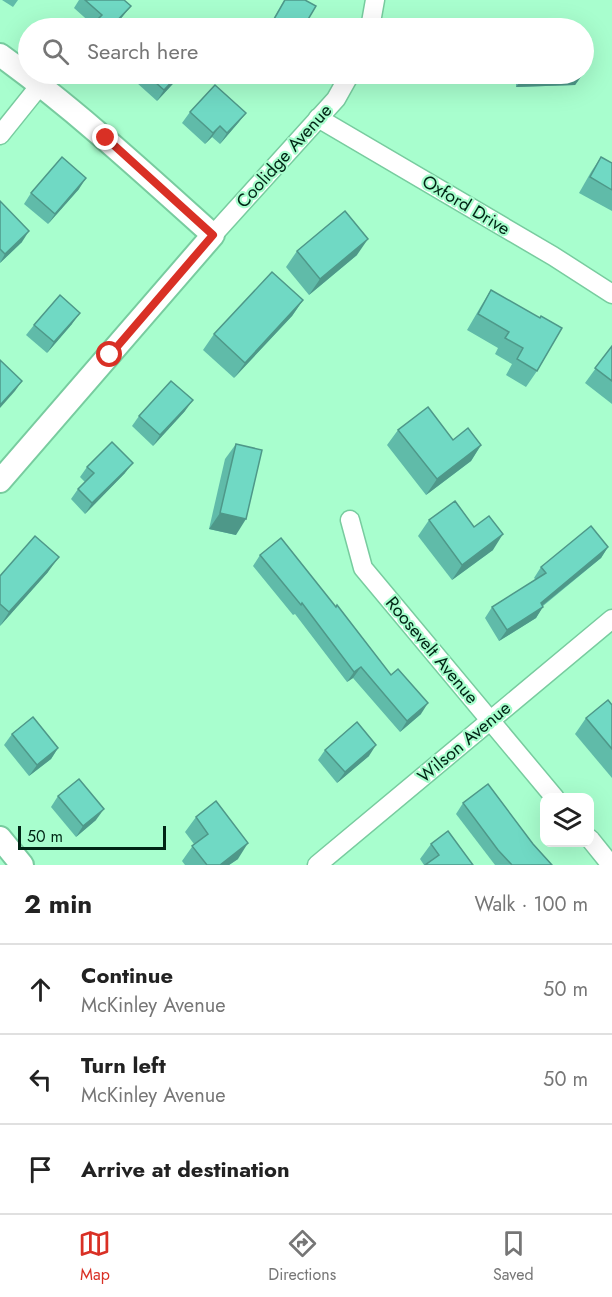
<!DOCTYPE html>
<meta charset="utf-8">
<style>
:root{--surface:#fff;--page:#f6f6f6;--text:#222;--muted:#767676;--line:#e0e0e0;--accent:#d93025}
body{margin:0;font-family:Jost,sans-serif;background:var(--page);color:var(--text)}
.controls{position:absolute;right:18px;bottom:18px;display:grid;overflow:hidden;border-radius:12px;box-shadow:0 6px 24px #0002}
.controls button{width:54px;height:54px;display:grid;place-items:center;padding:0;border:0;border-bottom:2px solid var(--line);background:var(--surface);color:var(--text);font:30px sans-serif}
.scale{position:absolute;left:18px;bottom:15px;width:148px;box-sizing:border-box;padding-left:6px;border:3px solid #012515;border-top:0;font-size:16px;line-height:21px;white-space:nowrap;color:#012515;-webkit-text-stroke:4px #a8fece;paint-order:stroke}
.stop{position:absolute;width:18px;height:18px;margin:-14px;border:4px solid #d93025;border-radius:50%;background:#fff}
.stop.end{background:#d93025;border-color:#fff;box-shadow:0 2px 6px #0008}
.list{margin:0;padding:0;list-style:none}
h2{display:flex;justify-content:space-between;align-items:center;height:78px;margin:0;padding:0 24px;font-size:26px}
h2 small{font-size:20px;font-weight:400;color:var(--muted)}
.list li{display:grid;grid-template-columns:39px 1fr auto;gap:18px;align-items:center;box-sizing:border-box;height:90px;padding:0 24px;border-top:2px solid var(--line)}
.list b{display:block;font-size:22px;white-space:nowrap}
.list p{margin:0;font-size:20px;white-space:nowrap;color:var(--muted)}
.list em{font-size:20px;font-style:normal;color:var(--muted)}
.icon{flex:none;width:33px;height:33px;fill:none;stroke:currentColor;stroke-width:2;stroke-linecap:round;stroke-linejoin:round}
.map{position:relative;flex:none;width:612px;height:865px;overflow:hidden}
.search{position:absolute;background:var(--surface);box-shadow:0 6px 24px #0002;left:18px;right:18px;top:18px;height:66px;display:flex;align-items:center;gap:15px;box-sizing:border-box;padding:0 21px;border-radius:33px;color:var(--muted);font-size:22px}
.sheet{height:348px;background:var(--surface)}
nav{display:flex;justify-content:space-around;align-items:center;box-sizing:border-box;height:84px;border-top:2px solid var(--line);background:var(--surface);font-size:16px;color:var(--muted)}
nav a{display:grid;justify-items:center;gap:3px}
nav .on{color:var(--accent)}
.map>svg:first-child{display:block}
</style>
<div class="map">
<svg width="612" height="865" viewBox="0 0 612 865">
<rect width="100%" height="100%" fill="#a8fece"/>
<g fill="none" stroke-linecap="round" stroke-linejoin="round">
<defs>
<g id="minor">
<polyline points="370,28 375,0"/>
<polyline points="318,118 553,256 612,294"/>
<polyline points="0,135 41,84"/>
<polyline points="213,235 336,99 350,74"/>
<polyline points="350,520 363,568 555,798"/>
<polyline points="590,839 611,865"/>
<polyline points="317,865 612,619"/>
</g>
<g id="tertiary">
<path d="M 0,55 C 76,110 144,173 213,235 L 0,481"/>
<polyline points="0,838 22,865"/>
</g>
</defs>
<use href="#minor" stroke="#78cc9f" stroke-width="21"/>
<use href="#tertiary" stroke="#78cc9f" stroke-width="26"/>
<use href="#minor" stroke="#fff" stroke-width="18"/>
<use href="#tertiary" stroke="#fff" stroke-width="22"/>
</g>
<g fill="#60bba9">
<polygon points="2,0 18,0 13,7"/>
<polygon points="79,0 124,0 123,16 112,28 91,28 93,25 74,8"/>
<polygon points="284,0 305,0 303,28 268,28"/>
<polygon points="127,74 182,74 157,101"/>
<polygon points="516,74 583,74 575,85 516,87"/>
<polygon points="190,112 246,113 238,123 220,144 212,137 205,144 182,123"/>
<polygon points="601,157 612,163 612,211 579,193 591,172"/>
<polygon points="79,189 48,224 24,204 31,193"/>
<polygon points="0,201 22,242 0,263"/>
<polygon points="297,251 357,255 309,295 286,267"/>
<polygon points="491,290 537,371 526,387 506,375 512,364 495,354 498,348 467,330 481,306"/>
<polygon points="303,300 292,316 234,378 203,350 214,334"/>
<polygon points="72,324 47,353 26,335 34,325"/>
<polygon points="612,346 612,404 585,383"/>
<polygon points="185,411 153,446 132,426 139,416"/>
<polygon points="398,430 453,440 481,445 471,461 426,495 387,445"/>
<polygon points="236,444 236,535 209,529 225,459"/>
<polygon points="87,467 125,473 85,514 71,499 78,489 85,482 80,477"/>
<polygon points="429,520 474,527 493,550 452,580 418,536"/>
<polygon points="608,547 601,558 543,606 536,618 499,641 485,618 492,607 536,580 534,578 541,567"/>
<polygon points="260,555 421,714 400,732 353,678 347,682 295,614 293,615 253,566"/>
<polygon points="48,572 0,626 0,576"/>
<polygon points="612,705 612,778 575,734 586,718"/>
<polygon points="12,734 58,748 51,759 29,776 4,745"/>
<polygon points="325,750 369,756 337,783 318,760"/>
<polygon points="58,796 96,820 76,837 51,807"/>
<polygon points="463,803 533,844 552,865 495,865 456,814"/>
<polygon points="196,817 238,859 229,865 185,865 182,861 194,844 185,832"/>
<polygon points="431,844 473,865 424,865 420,859"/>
</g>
<g fill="#4e9889">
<polygon points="131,6 123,16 112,28 110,28"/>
<polygon points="179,74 182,74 157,101 164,90"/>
<polygon points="526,74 583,74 575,85 516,87"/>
<polygon points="246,113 238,123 220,144 227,133"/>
<polygon points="220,126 212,137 205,144 213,133"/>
<polygon points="86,178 79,189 48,224 55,214"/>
<polygon points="29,231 22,242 0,263 5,254"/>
<polygon points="368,239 357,255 309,295 320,279"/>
<polygon points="303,300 292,316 234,378 245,363"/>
<polygon points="80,313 72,324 47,353 54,342"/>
<polygon points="22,381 15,391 0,408 0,405"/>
<polygon points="193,400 185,411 153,446 160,435"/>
<polygon points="481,445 471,461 426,495 437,479"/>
<polygon points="133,463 125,473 85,514 92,503"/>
<polygon points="220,513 246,519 236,535 209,529"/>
<polygon points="503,534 493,550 452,580 462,565"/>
<polygon points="608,547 601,558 533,613 543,607 536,618 499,641 507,630"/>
<polygon points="59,557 48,572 0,626 9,612"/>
<polygon points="361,667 353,678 347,682 354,672"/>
<polygon points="428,703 421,714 400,732 407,721"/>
<polygon points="376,745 369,756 337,783 345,772"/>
<polygon points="58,748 51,759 29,776 37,765"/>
<polygon points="104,809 96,820 76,837 83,826"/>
<polygon points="248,843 238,859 229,865 220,865"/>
</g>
<g fill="#70d9c4" stroke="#4e9889" stroke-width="1.5">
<polygon points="85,0 124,0 131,6 110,28 104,28 96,21 102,15"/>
<polygon points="285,0 305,0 316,6 303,28 269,28"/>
<polygon points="584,39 585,39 586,69 584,69"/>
<polygon points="146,74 179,74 164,90"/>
<polygon points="215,85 246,113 227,133 220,126 213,133 190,112"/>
<polygon points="62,157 86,178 55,214 31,193"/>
<polygon points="601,157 612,163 612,190 590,177"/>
<polygon points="0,201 29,231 5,254 0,249"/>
<polygon points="345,211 368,239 320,279 297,251"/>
<polygon points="272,272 303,300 245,363 214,334"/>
<polygon points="491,290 540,318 541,316 562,328 537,371 517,359 523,348 505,338 509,332 478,314"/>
<polygon points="60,295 80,313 54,342 34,325"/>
<polygon points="612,346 612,381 595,368"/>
<polygon points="0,360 22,381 0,405"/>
<polygon points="171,381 193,400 160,435 139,416"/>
<polygon points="428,407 453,440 468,428 481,445 437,479 398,430"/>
<polygon points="112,442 133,463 92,503 78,489 94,473 87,467"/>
<polygon points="236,444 262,450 246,519 220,513"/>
<polygon points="455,501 474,527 489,516 503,534 462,565 429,520"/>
<polygon points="591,526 608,547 541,603 543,607 507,630 492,607 546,573 541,567"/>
<polygon points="35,536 59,557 9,612 0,604 0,576"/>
<polygon points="281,538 336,607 337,605 391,675 398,669 428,703 407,721 361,667 354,672 302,603 301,605 260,555"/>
<polygon points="608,700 612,705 612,749 586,718"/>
<polygon points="33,717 58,748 37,765 12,734"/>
<polygon points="357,722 376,745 345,772 325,750"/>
<polygon points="79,779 104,809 83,826 58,796"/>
<polygon points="488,784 533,844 552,865 512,865 498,850 463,803"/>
<polygon points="216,801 248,843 220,865 207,865 192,846 208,834 196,817"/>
<polygon points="448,831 473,865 425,865 439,855 431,844"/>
</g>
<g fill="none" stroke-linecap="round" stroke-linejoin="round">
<polyline stroke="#d93025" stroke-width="8" points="106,138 213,235 110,355"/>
</g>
<g text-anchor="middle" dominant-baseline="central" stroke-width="4.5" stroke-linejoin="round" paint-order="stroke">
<g font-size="18" fill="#012515" stroke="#a8fece">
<text transform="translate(284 156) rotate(-48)">Coolidge Avenue</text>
<text transform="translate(466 205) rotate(31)">Oxford Drive</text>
<text transform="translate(432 650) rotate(50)">Roosevelt Avenue</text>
<text transform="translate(464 742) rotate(-40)">Wilson Avenue</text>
</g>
</g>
</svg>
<div class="controls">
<button><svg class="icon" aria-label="layers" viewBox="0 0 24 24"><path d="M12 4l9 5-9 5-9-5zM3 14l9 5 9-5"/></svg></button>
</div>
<div class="scale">50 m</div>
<div class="stop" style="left:110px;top:355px"></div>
<div class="stop end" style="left:106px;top:138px"></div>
<div class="search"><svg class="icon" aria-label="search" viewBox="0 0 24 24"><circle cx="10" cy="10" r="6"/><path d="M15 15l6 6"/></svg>Search here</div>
</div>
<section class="sheet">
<h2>2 min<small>Walk · 100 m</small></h2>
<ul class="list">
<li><svg class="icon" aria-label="ahead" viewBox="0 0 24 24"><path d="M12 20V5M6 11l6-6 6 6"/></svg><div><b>Continue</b><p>McKinley Avenue</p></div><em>50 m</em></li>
<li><svg class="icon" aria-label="left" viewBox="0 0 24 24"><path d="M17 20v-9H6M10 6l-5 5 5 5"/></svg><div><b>Turn left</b><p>McKinley Avenue</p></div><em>50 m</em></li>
<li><svg class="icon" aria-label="arrive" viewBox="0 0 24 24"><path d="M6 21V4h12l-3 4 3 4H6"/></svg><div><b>Arrive at destination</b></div></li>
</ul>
</section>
<nav>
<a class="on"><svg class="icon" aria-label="map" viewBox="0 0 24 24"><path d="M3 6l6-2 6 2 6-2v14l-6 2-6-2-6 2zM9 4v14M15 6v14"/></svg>Map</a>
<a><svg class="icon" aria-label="directions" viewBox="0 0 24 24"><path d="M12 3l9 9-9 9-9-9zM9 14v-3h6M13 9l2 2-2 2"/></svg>Directions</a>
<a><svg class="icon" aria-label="saved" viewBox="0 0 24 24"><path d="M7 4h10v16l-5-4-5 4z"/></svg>Saved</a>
</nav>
